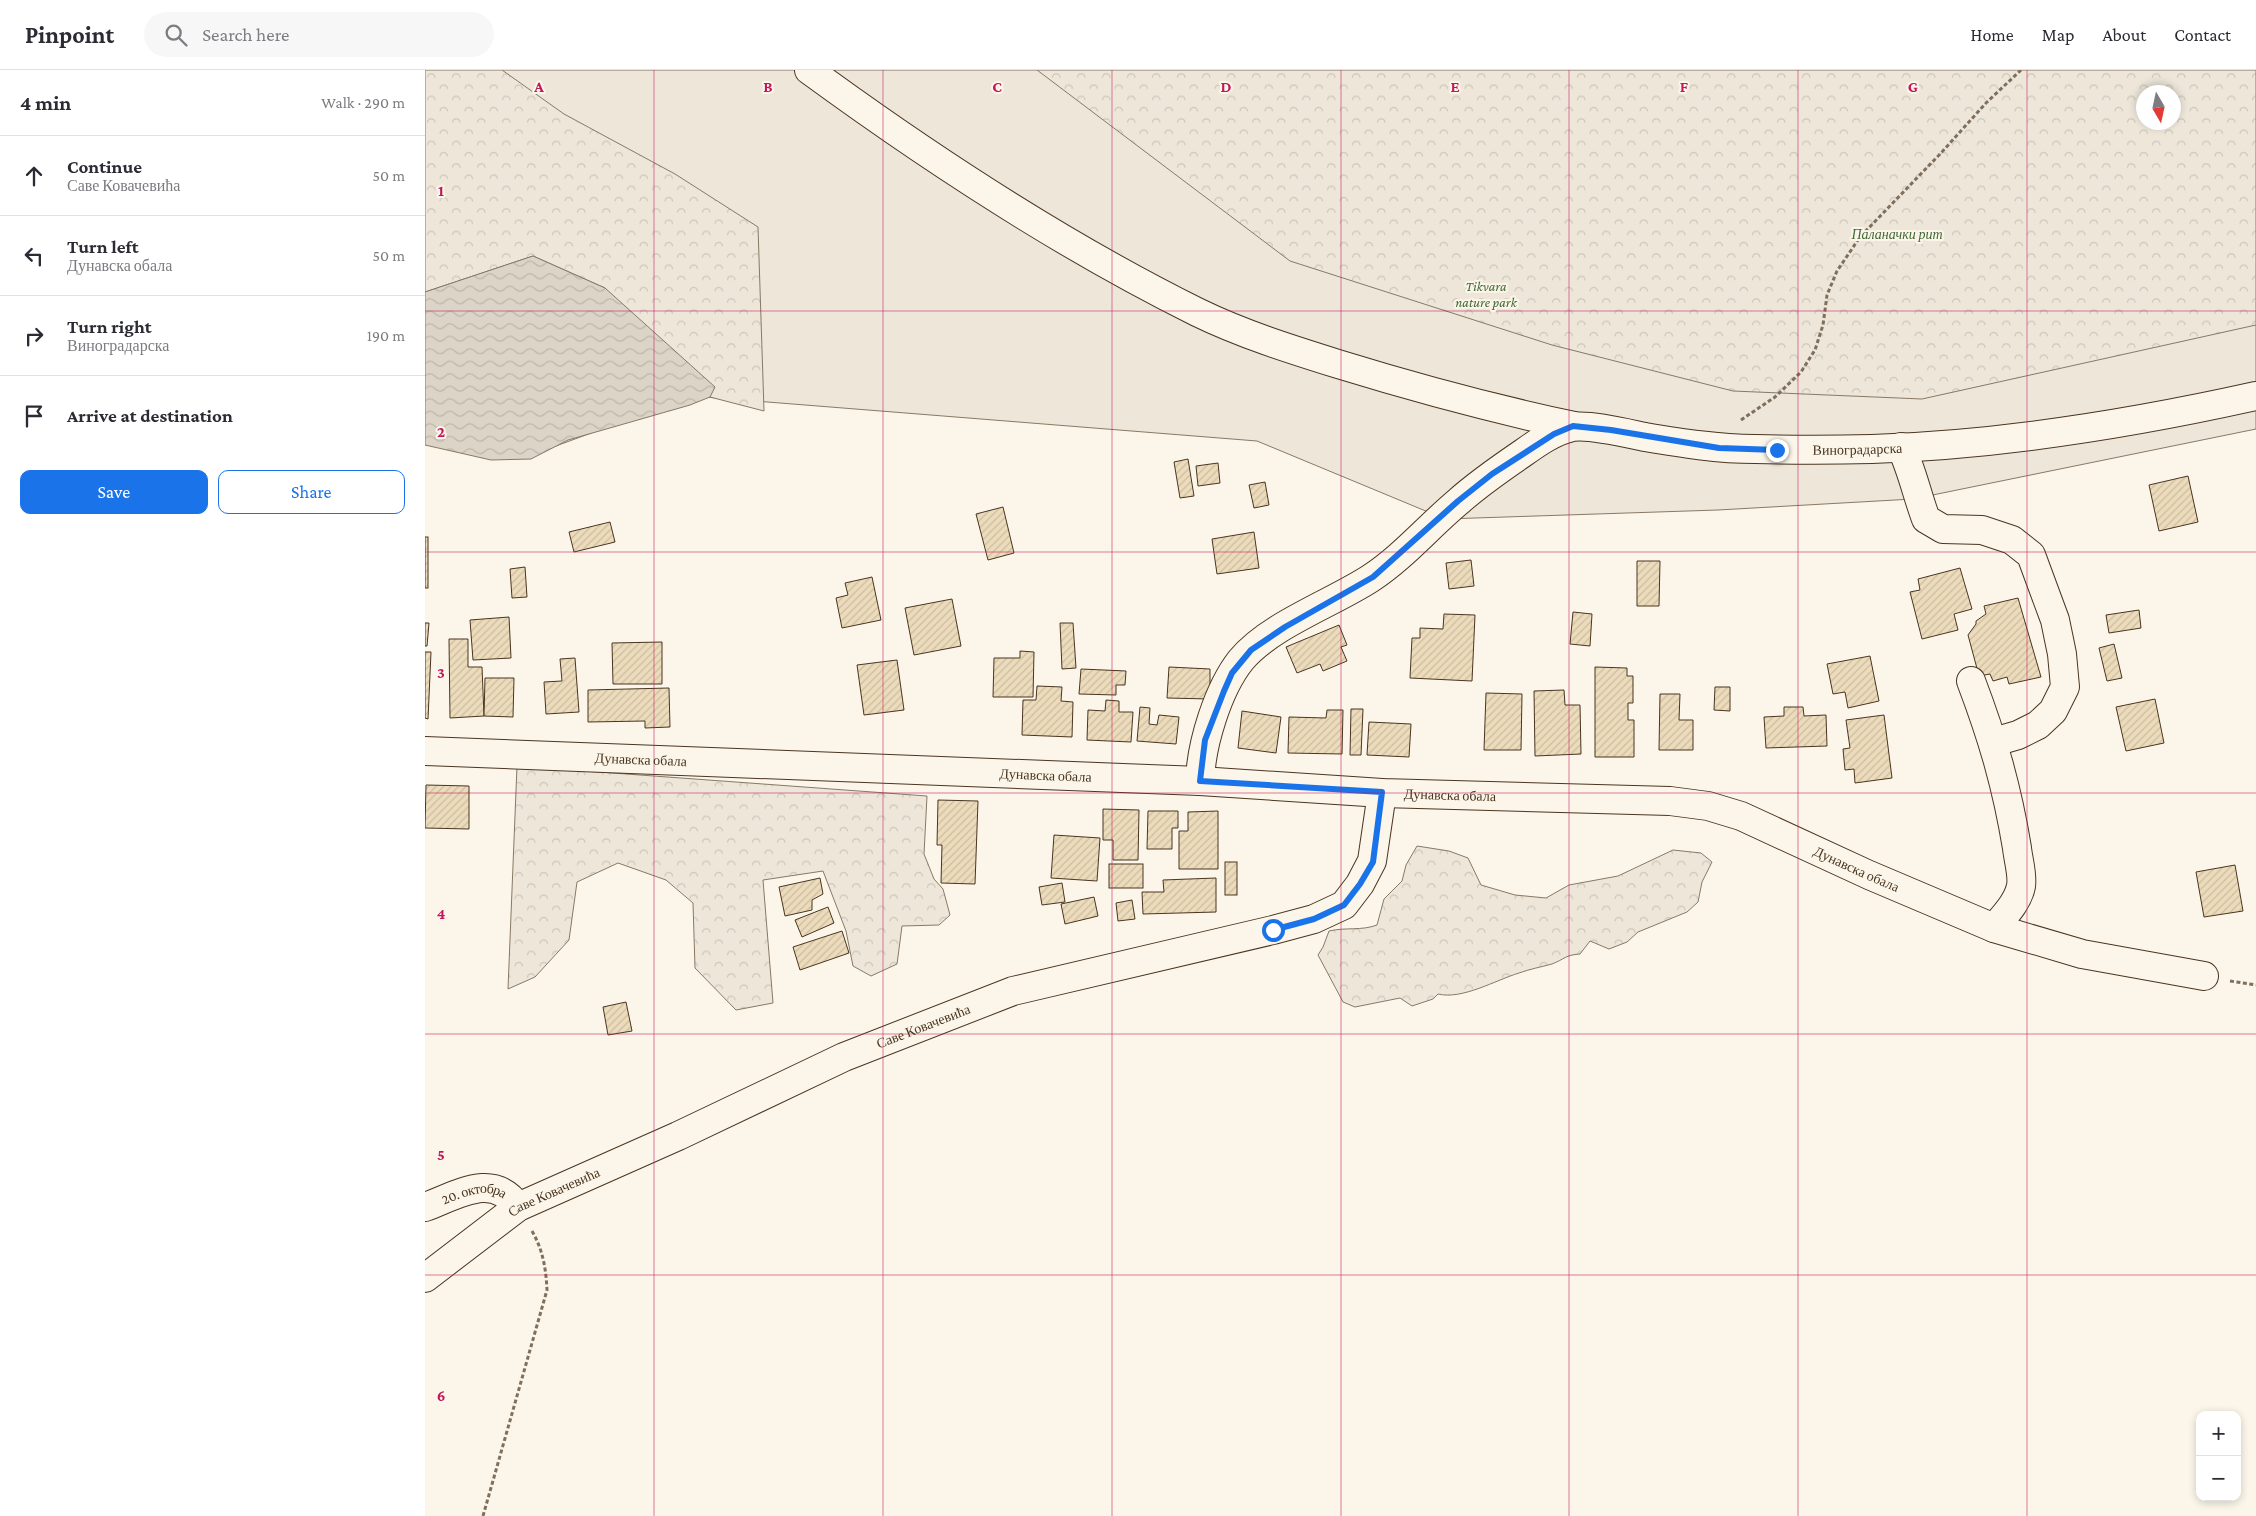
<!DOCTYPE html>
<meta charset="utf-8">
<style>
:root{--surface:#fff;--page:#f7f7f7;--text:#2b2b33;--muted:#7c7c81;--line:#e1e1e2;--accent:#1a73e8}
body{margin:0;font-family:"Crimson Pro",serif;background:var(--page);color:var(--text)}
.controls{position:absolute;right:15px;bottom:15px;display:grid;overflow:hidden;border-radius:10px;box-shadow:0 2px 8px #0003}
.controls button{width:45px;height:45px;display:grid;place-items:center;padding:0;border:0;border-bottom:1px solid var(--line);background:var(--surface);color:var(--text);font:25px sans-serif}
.compass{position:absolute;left:1711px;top:15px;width:45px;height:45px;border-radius:50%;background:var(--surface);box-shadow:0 2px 8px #0003;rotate:171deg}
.stop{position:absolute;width:15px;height:15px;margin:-11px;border:4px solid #1a73e8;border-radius:50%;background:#fff}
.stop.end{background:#1a73e8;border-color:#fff;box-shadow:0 1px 5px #0008}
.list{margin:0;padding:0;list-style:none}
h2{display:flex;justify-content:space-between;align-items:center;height:65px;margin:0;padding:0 20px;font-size:21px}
h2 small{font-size:16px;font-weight:400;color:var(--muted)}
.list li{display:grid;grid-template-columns:32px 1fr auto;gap:15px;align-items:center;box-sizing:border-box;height:80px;padding:0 20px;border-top:1px solid var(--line)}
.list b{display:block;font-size:19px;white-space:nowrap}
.list p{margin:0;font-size:16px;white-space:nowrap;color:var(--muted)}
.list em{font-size:16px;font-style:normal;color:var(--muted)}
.actions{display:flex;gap:10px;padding:15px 20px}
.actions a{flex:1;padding:11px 0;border:1px solid var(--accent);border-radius:10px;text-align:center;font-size:18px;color:var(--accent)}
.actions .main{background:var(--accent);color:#fff}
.icon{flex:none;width:28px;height:28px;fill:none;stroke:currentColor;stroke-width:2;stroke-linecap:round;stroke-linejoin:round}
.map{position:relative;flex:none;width:1831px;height:1446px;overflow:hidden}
header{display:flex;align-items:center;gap:30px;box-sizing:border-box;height:70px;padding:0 25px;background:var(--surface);border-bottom:1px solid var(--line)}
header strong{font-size:24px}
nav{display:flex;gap:28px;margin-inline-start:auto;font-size:18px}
.search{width:350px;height:45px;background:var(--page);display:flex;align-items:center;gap:12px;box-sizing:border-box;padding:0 18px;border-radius:28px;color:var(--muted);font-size:19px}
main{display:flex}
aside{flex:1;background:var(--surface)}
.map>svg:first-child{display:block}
</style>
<header>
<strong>Pinpoint</strong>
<div class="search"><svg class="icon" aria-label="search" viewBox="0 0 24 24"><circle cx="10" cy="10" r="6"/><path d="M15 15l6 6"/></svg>Search here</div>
<nav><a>Home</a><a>Map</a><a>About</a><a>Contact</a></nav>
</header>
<main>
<aside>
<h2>4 min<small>Walk · 290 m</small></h2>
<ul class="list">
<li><svg class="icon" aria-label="ahead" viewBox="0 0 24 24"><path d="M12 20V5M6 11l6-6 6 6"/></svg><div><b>Continue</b><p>Саве Ковачевића</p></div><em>50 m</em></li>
<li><svg class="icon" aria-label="left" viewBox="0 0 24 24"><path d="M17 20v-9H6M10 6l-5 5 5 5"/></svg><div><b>Turn left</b><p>Дунавска обала</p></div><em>50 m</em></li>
<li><svg class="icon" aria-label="right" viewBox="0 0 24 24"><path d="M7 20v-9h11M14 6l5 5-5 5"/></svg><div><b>Turn right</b><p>Виноградарска</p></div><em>190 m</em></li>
<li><svg class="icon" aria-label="arrive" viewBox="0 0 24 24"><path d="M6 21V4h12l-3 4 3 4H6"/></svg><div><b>Arrive at destination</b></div></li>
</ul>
<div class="actions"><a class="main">Save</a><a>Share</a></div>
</aside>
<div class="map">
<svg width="1831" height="1446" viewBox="0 0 1831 1446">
<defs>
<pattern id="forest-crowns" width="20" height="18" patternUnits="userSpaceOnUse" patternTransform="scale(1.25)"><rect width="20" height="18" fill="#ede6d9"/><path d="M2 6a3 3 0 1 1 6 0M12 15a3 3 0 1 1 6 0" fill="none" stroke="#cdc6ba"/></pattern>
<pattern id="water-waves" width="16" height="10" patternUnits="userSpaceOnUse" patternTransform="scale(1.25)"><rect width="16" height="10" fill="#dcd4c6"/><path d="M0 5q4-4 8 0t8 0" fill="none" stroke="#beb7aa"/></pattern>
<pattern id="building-hatch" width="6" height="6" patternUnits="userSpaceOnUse" patternTransform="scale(1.25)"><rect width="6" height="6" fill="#ecdcbc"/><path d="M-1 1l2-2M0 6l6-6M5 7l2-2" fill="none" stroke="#ccbda1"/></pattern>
</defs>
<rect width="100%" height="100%" fill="#fbf6e9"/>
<path fill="#ede6d9" stroke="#887966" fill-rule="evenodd" d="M 0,0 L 1831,0 L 1831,359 L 1488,429 L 1293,440 L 1020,449 L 832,371 L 267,326 L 120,380 L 0,363 ZM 1718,22 L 1748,22 L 1748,52 L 1718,52 Z"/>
<g fill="url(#forest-crowns)" stroke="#887966" fill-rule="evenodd">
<polygon points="0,0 77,0 139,44 250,104 333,157 339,341 285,327 180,218 108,186 0,222"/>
<path d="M 612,0 L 1831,0 L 1831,255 L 1497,329 L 1308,321 L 1127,275 L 865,191 ZM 1748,22 L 1748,52 L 1718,52 L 1718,22 Z"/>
<polygon points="92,696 502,726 499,784 509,809 518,819 525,845 514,855 477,856 472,894 446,906 428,896 421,861 398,801 338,810 348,933 311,940 270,898 268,833 241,810 193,793 152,812 144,870 110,907 83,919"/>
<path d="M 992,776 L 1024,781 L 1043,788 L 1056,815 L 1090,825 L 1121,828 L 1144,815 L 1193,806 L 1248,780 L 1276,783 L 1287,792 L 1277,812 L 1273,832 L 1262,842 L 1213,862 L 1202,872 L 1184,879 L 1165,871 L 1155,884 C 1140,885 1140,889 1127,894 C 1116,897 1105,899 1094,903 C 1071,910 1037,930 1013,924 L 1008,929 L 987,936 L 975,928 L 930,937 L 918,932 L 893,885 L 898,877 L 904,861 C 921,857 936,861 952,855 L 959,829 L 977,811 L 981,795 Z"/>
</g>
<polygon fill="url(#water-waves)" stroke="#887966" points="108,186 180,218 290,317 285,327 265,335 143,370 106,389 66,390 0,375 0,222"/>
<g fill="url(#building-hatch)" stroke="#4a3520">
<polygon points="763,389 769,426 755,428 749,392"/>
<polygon points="793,393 795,413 773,416 771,396"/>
<polygon points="1763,406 1773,452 1734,461 1724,415"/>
<polygon points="840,412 844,435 829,438 824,415"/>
<polygon points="578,437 589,483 563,490 551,444"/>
<polygon points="185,452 190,472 149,482 144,462"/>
<polygon points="829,462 834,498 792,504 787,469"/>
<rect x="0" y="467" width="3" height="51"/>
<polygon points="1046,490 1049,516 1024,519 1021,493"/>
<polygon points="1212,491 1235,491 1234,536 1212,536"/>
<polygon points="100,497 102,527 87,528 85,499"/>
<polygon points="1535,498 1547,539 1529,544 1533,560 1497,569 1485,522 1495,520 1493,509"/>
<polygon points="447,507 456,550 417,558 411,528 423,525 420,513"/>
<polygon points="1593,528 1616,607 1584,614 1582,607 1568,611 1565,604 1554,606 1543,565 1551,554 1551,551 1561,544 1559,536"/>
<polygon points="527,529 536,576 489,585 480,538"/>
<polygon points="1714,540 1716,558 1684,563 1681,545"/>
<polygon points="1148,542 1167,544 1165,576 1145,574"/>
<polygon points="1019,544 1050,545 1047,611 985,608 987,568 995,568 995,558 1018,559"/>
<polygon points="84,547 86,588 48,590 45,550"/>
<polygon points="0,553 4,553 2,576 0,576"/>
<polygon points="635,553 648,553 651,598 637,599"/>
<polygon points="914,555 922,575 916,577 922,591 898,601 895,594 872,603 861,577"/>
<polygon points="24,569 43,569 43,597 57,597 59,646 25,648"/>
<polygon points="237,572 237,614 188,614 187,573"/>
<polygon points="1689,574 1697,608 1682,611 1674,578"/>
<polygon points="595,581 609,582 608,627 568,627 569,588 595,588"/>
<polygon points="0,582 6,582 3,649 0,648"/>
<polygon points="1445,586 1454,631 1423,638 1420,622 1408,624 1402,594"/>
<polygon points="150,588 154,642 121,644 119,612 137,611 135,589"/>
<polygon points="472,590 479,640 439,645 432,595"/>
<polygon points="744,597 785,599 785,629 742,628"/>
<polygon points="1170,597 1202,598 1202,606 1208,606 1208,633 1203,633 1203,650 1209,650 1209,687 1170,687"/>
<polygon points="656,599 701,601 700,615 691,615 691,625 654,624"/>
<polygon points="60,608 89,608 88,647 59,646"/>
<polygon points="612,616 637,617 636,631 648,632 647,667 597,665 598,630 611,630"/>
<polygon points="1290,617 1305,617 1305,641 1289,640"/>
<polygon points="244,618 245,657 220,658 220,651 163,652 163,620"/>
<polygon points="1139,620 1140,635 1155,635 1156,684 1110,686 1109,621"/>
<polygon points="1061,623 1097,624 1096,680 1059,680"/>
<polygon points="1235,624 1255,624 1254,650 1268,650 1268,680 1234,680"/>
<polygon points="1730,629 1739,673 1701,681 1691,637"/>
<polygon points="681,630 694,631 694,642 708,642 706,672 662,670 663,640 680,641"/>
<polygon points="715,637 725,638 724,654 732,655 734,645 754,647 751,674 712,671"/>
<polygon points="1359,637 1378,637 1379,646 1401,645 1402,676 1341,678 1339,647 1359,646"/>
<polygon points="926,639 938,639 936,685 925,685"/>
<polygon points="902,640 918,640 917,684 863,683 864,647 901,648"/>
<polygon points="817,641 856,647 851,683 813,678"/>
<polygon points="1459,645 1467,708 1430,713 1429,699 1420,700 1418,679 1425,678 1421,650"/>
<polygon points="944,652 986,654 984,687 942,685"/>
<polygon points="1,715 44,716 44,759 0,758"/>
<polygon points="513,730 553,731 550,814 516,813 517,775 512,775"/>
<polygon points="678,739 714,740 713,790 688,790 688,770 678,770"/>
<polygon points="723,741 753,741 753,758 747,758 747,779 722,779"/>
<polygon points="793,741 793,799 754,799 754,761 763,761 763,742"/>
<polygon points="629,765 675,768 672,811 626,808"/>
<rect x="800" y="792" width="12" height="33"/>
<rect x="684" y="794" width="34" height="24"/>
<polygon points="1810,795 1818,841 1779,847 1771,802"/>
<polygon points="395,808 398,824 387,830 387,840 360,846 354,817"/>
<polygon points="791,808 791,842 718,844 717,822 739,822 738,810"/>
<polygon points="637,813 640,832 617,835 614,817"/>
<polygon points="669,827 673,846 640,854 636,834"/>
<polygon points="707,830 710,849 693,851 691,833"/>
<polygon points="403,837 409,853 377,867 370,850"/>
<polygon points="417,861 424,883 375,900 368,877"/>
<polygon points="201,932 207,961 183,965 178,937"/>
</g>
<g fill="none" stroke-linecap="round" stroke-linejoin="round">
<defs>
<g id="minor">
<path d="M 384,0 C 507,90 635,174 772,242 C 817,264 865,279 913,294 C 991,318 1069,339 1149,356"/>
<path d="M 1476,377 C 1487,400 1492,425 1501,449 L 1518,459 L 1557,460 L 1587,470 L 1606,485 L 1630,550 L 1637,584 L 1640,617 L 1628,641 L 1613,655 L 1593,665 L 1569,672"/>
<path d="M 1546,611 C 1568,669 1582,717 1592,778 C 1593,789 1598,805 1596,816 C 1593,832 1579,846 1569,858"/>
<path id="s1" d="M 0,681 L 775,711 L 957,723 L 1245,731 L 1283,736 L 1316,746 L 1444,805 L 1569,858 L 1657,884 L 1779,906"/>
<path id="s2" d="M 775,711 C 776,674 793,619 816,590 C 845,555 908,533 946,508 C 978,487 1004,456 1034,431 C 1054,413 1076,398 1098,383 C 1112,373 1129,361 1147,357 C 1164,354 1201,363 1220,367 C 1256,373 1293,379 1330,379 C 1369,380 1408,380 1447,379 C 1576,375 1705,354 1831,326"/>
<path id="s3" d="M 0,1137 C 33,1125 68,1101 93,1137"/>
<path id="s4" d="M 0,1208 L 93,1137 L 253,1066 L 419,987 L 588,921 L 848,860 L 889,849 L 919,835 L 935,814 L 947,791 L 957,723"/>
</g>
</defs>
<use href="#minor" stroke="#4a3520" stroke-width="30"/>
<g stroke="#7f6f5c" stroke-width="3" stroke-dasharray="4 2.5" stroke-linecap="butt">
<polyline points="1316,350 1350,327 1376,302 1390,280 1398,255 1402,225 1412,201 1435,167 1516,83 1561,33 1596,0"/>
<polyline points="1805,911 1831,915"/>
<path d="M 58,1446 L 122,1220 C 121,1199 118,1180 107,1161"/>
</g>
<use href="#minor" stroke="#fbf6e9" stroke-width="28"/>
</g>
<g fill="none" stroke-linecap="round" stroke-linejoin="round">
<polyline stroke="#1a73e8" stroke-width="6" points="848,860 889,849 919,835 935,814 948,792 957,722 775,711 780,670 799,621 807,603 826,580 860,557 948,507 1033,431 1067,404 1129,364 1148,356 1186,360 1294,378 1352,380"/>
</g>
<path fill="none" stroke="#c2185b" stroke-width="1" stroke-opacity="0.55" d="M 229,0 L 229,1446M 458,0 L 458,1446M 687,0 L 687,1446M 916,0 L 916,1446M 1144,0 L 1144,1446M 1373,0 L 1373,1446M 1602,0 L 1602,1446M 0,241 L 1831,241M 0,482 L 1831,482M 0,723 L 1831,723M 0,964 L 1831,964M 0,1205 L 1831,1205"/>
<g text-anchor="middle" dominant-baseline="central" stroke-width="4" stroke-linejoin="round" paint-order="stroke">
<g font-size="14" font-style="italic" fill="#436837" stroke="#fbf6e9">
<text x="1472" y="164">Паланачки рит</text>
<text x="1061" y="216">Tikvara<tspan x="1061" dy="16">nature park</tspan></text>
</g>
<g font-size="14" fill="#4a3520" stroke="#fbf6e9">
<text stroke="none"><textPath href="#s2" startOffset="824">Виноградарска</textPath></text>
<text stroke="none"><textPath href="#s1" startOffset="216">Дунавска обала</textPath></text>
<text stroke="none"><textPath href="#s1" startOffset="621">Дунавска обала</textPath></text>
<text stroke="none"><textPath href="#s1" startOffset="1026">Дунавска обала</textPath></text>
<text stroke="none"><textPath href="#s1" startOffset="1446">Дунавска обала</textPath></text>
<text stroke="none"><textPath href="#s4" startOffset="561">Саве Ковачевића</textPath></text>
<text stroke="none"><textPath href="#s4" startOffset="156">Саве Ковачевића</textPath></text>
<text stroke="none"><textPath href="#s3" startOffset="52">20. октобра</textPath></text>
</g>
</g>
<g font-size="16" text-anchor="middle" font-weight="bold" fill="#c2185b" stroke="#fbf6e9" stroke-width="4" stroke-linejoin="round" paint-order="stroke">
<text x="114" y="22">A</text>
<text x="343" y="22">B</text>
<text x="572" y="22">C</text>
<text x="801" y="22">D</text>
<text x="1030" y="22">E</text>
<text x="1259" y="22">F</text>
<text x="1488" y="22">G</text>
<text x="16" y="126">1</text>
<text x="16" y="367">2</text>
<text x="16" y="608">3</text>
<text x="16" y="849">4</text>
<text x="16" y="1090">5</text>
<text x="16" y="1331">6</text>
</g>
</svg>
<div class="controls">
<button>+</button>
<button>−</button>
</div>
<svg class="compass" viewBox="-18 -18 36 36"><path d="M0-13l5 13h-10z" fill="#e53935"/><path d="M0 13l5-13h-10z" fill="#7c7c81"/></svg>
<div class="stop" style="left:848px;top:860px"></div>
<div class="stop end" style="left:1352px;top:380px"></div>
</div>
</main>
